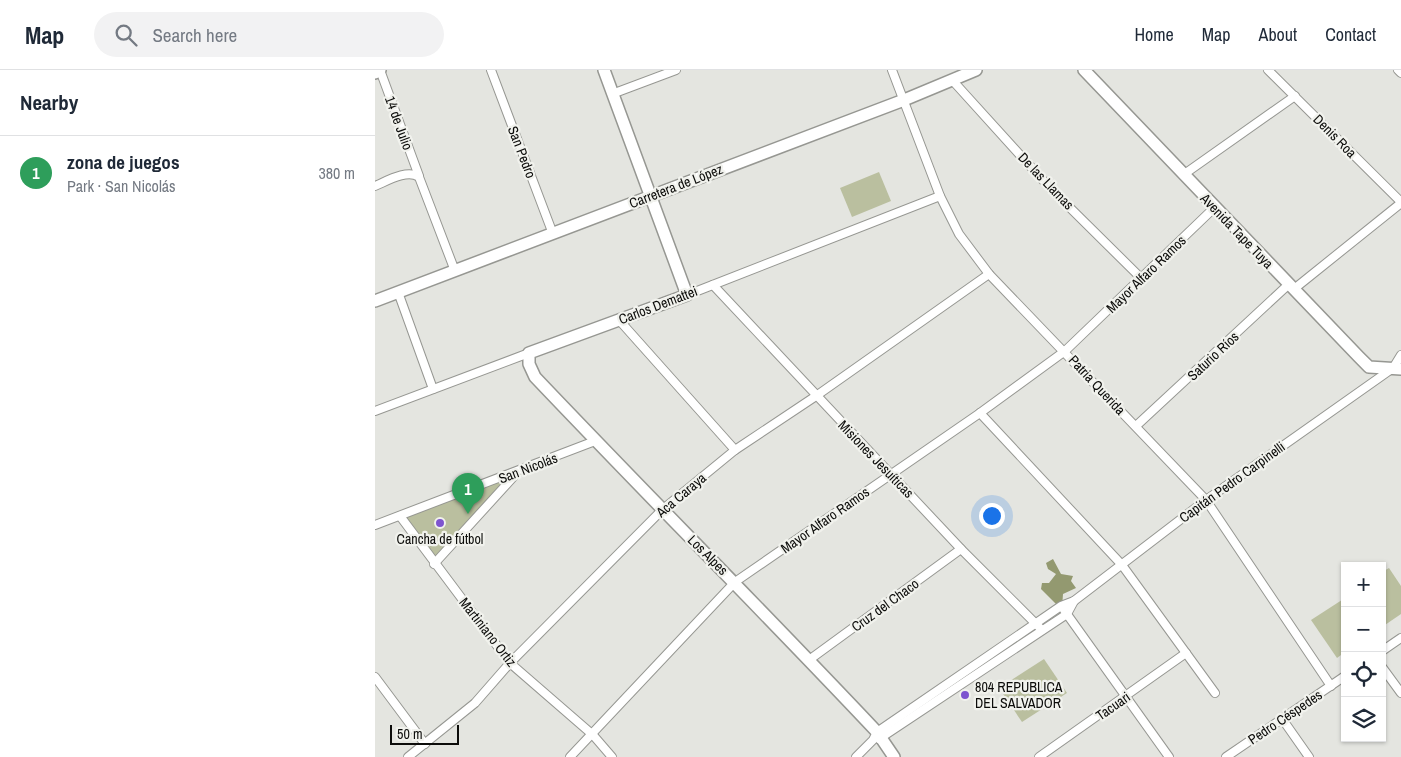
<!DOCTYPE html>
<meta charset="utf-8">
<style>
:root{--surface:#fff;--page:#f2f2f3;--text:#1f2937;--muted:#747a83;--line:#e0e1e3;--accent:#7e55cf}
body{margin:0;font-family:"Archivo Narrow",sans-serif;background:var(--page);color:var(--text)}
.controls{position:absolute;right:15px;bottom:15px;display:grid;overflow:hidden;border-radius:0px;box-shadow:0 1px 4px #0004}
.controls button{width:45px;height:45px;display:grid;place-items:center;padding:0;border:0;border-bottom:1px solid var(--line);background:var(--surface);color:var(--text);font:25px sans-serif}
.scale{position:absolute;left:15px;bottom:12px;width:69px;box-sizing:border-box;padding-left:5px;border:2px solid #0c0c0a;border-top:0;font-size:14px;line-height:18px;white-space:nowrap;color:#0c0c0a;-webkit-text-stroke:4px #f1f2ed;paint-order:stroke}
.you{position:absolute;left:616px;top:445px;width:18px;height:18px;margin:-12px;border:4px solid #fff;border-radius:50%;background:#1a73e8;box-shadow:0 0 0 8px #1a73e833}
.badge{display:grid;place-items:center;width:32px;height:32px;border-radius:50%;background:var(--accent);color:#fff;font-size:16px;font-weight:700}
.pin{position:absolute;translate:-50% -41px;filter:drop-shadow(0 1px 2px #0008)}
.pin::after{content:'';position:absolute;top:26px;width:18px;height:15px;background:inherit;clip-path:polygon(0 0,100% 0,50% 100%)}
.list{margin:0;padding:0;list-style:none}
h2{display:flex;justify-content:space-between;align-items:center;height:65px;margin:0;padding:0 20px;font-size:21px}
h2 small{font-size:16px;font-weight:400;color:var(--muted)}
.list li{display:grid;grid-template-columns:32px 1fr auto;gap:15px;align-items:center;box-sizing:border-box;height:75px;padding:0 20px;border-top:1px solid var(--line)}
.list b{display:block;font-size:19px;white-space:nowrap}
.list p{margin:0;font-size:16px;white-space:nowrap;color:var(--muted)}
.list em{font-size:16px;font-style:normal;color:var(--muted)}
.icon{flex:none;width:28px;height:28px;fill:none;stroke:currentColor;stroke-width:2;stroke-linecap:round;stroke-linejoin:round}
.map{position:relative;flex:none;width:1026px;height:687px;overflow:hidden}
header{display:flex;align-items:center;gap:30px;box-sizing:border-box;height:70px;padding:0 25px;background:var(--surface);border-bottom:1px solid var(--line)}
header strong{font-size:24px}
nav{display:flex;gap:28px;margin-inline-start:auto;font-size:18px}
.search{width:350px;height:45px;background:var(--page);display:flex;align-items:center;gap:12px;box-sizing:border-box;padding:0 18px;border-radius:28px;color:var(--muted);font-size:19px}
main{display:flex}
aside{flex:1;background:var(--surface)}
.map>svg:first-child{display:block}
</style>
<header>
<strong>Map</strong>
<div class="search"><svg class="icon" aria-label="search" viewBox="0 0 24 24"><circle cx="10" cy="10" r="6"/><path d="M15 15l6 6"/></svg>Search here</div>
<nav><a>Home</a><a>Map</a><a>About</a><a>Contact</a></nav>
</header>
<main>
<aside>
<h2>Nearby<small></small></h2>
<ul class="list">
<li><span class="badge" style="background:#2e9e5b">1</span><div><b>zona de juegos</b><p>Park · San Nicolás</p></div><em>380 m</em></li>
</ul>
</aside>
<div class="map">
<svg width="1026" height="687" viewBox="0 0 1026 687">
<rect width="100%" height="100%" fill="#e4e5e0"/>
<g fill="#babf9f">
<polygon points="504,102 516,131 477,147 465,118"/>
<polygon points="138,405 59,492 28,447"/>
<polygon points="1014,498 1026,516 1026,544 1007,557 1007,502"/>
<polygon points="970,528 970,582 962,588 936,550"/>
<polygon points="647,567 647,569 576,618 574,616"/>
<polygon points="669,589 692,623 647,652 624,618"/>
</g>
<polygon fill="#939970" points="678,489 686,504 698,506 696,511 701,518 688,524 687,538 686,539 666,519 667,513 674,513 681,504 673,499 671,493"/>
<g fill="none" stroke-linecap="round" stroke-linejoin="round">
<defs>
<g id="street">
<polyline points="5,0 44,106"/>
<polyline points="116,0 178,164"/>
<polyline points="517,0 565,126 584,164 614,204 831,430 956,616"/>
<polyline points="893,0 1026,132"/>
<polyline points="1023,0 1026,3"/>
<polyline points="578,11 675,118 767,209"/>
<polyline points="237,24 301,0"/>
<polyline points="808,105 920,26"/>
<path d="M 0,116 C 12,111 32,99 44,107 L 80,201"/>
<polyline points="338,215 586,479 667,560"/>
<polyline points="919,219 1026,133"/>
<polyline points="23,222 58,319"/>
<polyline points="312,225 565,126"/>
<polyline points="244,250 360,380"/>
<polyline points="0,341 154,283"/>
<polyline points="605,343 747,495 840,623"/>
<polyline points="761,356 914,214"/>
<polyline points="25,446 135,593 218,665 237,687"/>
<polyline points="0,455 220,371"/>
<polyline points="59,494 141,404"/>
<polyline points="689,540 794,687"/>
<polyline points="1007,581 1026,568"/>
<polyline points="434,590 586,479"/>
<polyline points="1007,597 1026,623"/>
<polyline points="0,607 50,674"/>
<polyline points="908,650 934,687"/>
<polyline points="504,669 692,544 699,531"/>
<polyline points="33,687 100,633 135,593 288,439 360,380 441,326 614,204"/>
<polyline points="195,687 360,512 605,343 690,281 839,138"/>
<polyline points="481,687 498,670 502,662 686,536 699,531 831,430 1018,298 1026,285"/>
<polyline points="664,687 811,583"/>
<polyline points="851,687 970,606"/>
</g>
<g id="secondary">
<path d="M 229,0 L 312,225 L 154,283 L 154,294 L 160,307 C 273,426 389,542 502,662 L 519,687"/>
<polyline points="709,0 984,287 994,297 1026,299"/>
<polyline points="0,3 5,0"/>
<polyline points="0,231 529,30 601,0"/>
</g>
</defs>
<use href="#street" stroke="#969792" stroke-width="10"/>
<use href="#secondary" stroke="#969792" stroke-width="14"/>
<use href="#street" stroke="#fff" stroke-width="8"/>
<use href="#secondary" stroke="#fff" stroke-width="11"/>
</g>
<g fill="#7e55cf" stroke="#f1f2ed" stroke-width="2">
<circle cx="65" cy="453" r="5"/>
<circle cx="590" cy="625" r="5"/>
</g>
<g text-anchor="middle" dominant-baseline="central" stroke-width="4.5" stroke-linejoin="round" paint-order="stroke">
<g font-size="14" fill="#0c0c0a" stroke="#f1f2ed">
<text transform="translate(24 53) rotate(70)">14 de Julio</text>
<text transform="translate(960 66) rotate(45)">Denis Roa</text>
<text transform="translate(147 82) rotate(69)">San Pedro</text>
<text transform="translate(671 111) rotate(46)">De las Llamas</text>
<text transform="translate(301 116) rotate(-21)">Carretera de López</text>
<text transform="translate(862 161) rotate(46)">Avenida Tape Tuya</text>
<text transform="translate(771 204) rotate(-44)">Mayor Alfaro Ramos</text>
<text transform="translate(283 235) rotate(-21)">Carlos Demattei</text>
<text transform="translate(838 286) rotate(-43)">Saturio Ríos</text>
<text transform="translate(722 315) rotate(47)">Patria Querida</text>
<text transform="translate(501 389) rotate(46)">Misiones Jesuíticas</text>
<text transform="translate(153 398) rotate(-21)">San Nicolás</text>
<text transform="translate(857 412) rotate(-36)">Capitán Pedro Carpinelli</text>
<text transform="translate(306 425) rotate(-40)">Aca Caraya</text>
<text transform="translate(450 450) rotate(-35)">Mayor Alfaro Ramos</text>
<text transform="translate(333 485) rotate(45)">Los Alpes</text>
<text transform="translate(510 535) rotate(-36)">Cruz del Chaco</text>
<text transform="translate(113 562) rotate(52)">Martiniano Ortiz</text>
<text transform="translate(738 636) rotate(-35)">Tacuari</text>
<text transform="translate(910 647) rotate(-34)">Pedro Céspedes</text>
</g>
<g font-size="14" fill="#0c0c0a" stroke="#f1f2ed">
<text x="65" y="469">Cancha de fútbol</text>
<text x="600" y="617" text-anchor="start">804 REPUBLICA<tspan x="600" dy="16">DEL SALVADOR</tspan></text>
</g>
</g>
</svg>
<div class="controls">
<button>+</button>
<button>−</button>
<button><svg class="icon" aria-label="locate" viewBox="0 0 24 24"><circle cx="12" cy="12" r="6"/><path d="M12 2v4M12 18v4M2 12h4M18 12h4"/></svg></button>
<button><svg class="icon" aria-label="layers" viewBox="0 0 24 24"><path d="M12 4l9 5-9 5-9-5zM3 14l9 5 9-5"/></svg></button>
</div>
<div class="scale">50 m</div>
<div class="you"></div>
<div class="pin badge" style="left:93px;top:444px;background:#2e9e5b">1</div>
</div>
</main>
